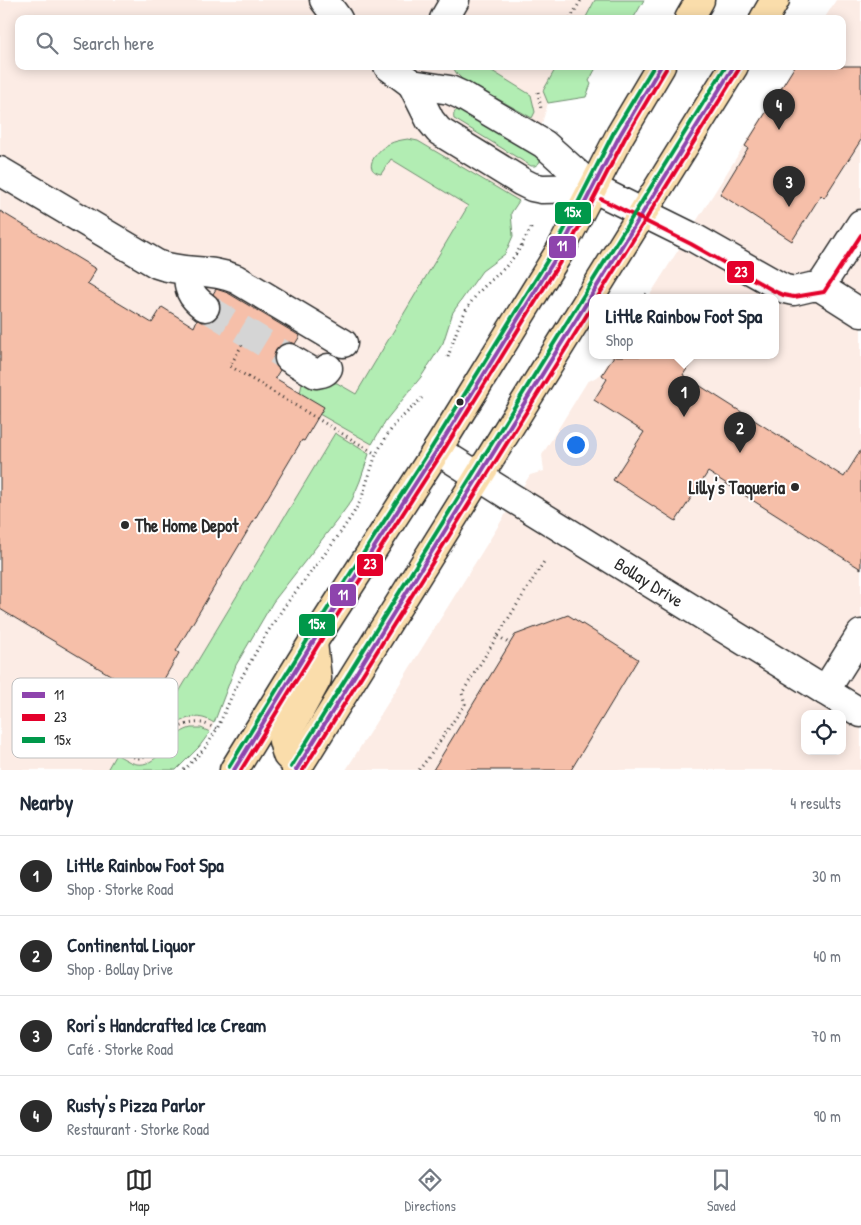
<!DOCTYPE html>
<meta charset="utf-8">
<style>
:root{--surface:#fff;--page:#f6f6f7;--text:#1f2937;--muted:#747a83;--line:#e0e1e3;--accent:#2b2b2b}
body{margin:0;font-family:"Patrick Hand",sans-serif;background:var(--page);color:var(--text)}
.controls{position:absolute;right:15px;bottom:15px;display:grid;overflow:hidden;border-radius:10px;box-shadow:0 2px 12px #0003}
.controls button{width:45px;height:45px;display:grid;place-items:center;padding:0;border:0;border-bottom:1px solid var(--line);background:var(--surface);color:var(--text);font:25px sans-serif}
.you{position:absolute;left:575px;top:444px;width:18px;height:18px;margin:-12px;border:4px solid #fff;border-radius:50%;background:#1a73e8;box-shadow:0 0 0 8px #1a73e833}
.badge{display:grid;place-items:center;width:32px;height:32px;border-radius:50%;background:var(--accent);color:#fff;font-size:16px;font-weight:700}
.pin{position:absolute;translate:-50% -41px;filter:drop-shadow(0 1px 2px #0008)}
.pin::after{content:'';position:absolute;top:26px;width:18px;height:15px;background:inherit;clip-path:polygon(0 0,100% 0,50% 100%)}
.popup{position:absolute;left:589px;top:294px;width:190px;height:65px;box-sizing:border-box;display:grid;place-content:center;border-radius:10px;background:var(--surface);filter:drop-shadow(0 1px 4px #0005);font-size:16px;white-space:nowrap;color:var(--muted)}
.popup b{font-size:19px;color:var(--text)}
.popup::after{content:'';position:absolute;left:50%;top:100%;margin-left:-10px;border:10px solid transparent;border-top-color:var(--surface)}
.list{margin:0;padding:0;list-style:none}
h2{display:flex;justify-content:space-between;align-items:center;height:65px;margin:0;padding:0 20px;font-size:21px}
h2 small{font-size:16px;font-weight:400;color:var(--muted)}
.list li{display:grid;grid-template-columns:32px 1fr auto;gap:15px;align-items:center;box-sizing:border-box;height:80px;padding:0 20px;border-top:1px solid var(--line)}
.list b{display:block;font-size:19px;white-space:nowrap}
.list p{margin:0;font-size:16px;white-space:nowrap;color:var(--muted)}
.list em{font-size:16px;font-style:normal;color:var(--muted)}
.icon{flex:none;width:28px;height:28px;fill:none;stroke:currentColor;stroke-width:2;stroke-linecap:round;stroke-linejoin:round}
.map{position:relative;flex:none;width:861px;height:770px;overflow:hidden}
.search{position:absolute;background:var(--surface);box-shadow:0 2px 12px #0003;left:15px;right:15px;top:15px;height:55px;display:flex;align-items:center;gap:12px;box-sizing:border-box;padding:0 18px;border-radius:10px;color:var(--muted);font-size:19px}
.sheet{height:385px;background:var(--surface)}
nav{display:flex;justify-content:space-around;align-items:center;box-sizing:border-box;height:70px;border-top:1px solid var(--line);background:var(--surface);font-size:14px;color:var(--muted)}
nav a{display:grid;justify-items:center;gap:2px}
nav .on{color:var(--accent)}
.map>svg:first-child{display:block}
</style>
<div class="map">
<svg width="861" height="770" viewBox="0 0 861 770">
<rect width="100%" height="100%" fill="#fff"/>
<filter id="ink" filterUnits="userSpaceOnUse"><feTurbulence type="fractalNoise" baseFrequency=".02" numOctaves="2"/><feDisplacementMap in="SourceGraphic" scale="10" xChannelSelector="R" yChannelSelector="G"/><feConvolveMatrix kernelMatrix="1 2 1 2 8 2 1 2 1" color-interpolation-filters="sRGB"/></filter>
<g filter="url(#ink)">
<g fill="#fcece5" fill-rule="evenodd">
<polygon points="0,0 644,0 632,19 19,19 19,66 597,66 589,81 591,84 586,97 548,103 519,201 511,213 513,236 505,254 482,271 453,312 443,343 421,377 386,420 372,444 360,481 352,500 338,519 273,602 236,665 214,723 210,732 199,747 176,770 0,770"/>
<path d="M 836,0 L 861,0 L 861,770 L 346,770 L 530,475 L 544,471 L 542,455 L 587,382 L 600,375 L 612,356 L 775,356 L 775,298 L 648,298 L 794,66 L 842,66 L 842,19 L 824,19 ZM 805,714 L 842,714 L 842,751 L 805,751 Z"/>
</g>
<g fill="#b2edb3" stroke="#6e8c6f">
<polygon points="595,0 644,0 633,19 585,19"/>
<polygon points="452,66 484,66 531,95 535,112 532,118 462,79 457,74"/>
<polygon points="557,66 597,66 589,81 591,84 586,97 548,103 543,91"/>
<path d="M 459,109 L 538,155 L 541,159 L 539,163 L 535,166 L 531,166 L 456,120 L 454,119 C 453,114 454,111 459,109 Z"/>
<path d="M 408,139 L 418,141 L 519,201 L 511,213 L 513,236 L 505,254 L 482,271 L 453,312 L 443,343 L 421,377 L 386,420 L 372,444 L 298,402 L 304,375 L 313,381 L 337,383 L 356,394 L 468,206 L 391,159 L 381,174 C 360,170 378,149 389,144 C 395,141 401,140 408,139 Z"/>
<path d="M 335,433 L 369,454 L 360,481 L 352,500 L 338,519 L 273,602 L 236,665 L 214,723 C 211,721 207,719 203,718 C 177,712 164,740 144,750 Z"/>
<path d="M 191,728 L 201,728 L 210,732 L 199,747 L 176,770 L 107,770 L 116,754 C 123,758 130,763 137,764 C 155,767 168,743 180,733 C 183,731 187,729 191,728 Z"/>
</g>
<g fill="#f6bfa9" stroke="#2b2b2b">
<polygon points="795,66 861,66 861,140 824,198 821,195 792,241 720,194 748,148 745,146"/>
<polygon points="0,211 96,269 87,284 152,323 162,307 194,327 197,320 203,322 211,321 217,317 220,310 219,301 213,294 216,289 228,293 300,336 295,344 289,342 282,344 276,350 273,358 275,365 280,370 275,378 324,407 304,441 302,440 176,651 179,653 152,700 0,609"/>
<polygon points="614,356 695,356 683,375 844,477 861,450 861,569 708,472 676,521 613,480 644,432 594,400 607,379 602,375"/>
<polygon points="568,615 638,659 571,770 433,770 515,635"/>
</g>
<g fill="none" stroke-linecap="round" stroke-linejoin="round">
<polyline stroke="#d5d5d5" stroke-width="28" stroke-dasharray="28 14" stroke-linecap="butt" points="205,307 289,358"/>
<defs>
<g id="minor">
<polyline points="324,0 338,19"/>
<polyline points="444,19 455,0"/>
<polyline points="388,66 412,84 450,90 461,95 544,144 593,188 694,238 777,285 785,289 794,291 811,287 820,287 861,313"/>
<polyline points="412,84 430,120 439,131 522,182 532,187 542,189 593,188"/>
<path d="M 0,171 L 157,264 C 183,274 210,268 236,279 L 343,343"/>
<path d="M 188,271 C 188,289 190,296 205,307"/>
<polyline points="820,287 861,224"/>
<path d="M 289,358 L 316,374 C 322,373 325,373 328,368"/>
<polyline points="437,450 511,497 861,713"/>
<polyline points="825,691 861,634"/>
</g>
<g id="major">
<polyline points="689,19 700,0"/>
<polyline points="764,19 775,0"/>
<polyline points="298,766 287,755 283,741 317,679 313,642"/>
<polyline points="234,770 313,642 437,450 560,251 620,135 661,66"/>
<polyline points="296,770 734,66"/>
</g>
</defs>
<use href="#minor" stroke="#2b2b2b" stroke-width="31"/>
<use href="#major" stroke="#2b2b2b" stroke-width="31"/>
<g stroke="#2b2b2b" stroke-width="3" stroke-dasharray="1 4" stroke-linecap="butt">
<polyline points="570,19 581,0"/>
<polyline points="538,92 541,109"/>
<polyline points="645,294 652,298"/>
<polyline points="242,345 230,366 376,454"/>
<path d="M 448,357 C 455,336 461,314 475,297 C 486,282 502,273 513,258 C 521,248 526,236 533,225"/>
<polyline points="498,636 510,644"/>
<path d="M 120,750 C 126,752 132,757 138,758 C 154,759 162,740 172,732 C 180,725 192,722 202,723 C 207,724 212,727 217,729"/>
<polyline points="184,770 206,747 217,729 235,689 265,636 284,607 334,542 353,514 361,500 376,454 388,434 396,423 422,398"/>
<polyline points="419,770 432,753 465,704 462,693 545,560"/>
</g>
<use href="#minor" stroke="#fff" stroke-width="28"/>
<use href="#major" stroke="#faddab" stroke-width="28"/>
<defs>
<g id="bus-1">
<polyline points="234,770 313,642 437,450 560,251 620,135 661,66"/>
<polyline points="296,770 734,66"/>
</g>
<g id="bus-2">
<polyline points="601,199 691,244 774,291 783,295 794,297 824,292 861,235"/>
<polyline points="597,298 739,69"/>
<polyline points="241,770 318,645 442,453 565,254 625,138 666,69"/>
<polyline points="303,770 593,305"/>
</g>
<g id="bus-3">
<polyline points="229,767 308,639 432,447 555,248 614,132 654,66"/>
<polyline points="291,767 726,66"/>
</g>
</defs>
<use href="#bus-1" stroke="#fff" stroke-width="8"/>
<use href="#bus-2" stroke="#fff" stroke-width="8"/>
<use href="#bus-3" stroke="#fff" stroke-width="8"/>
<use href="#bus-1" stroke="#8e44ad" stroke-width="4"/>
<use href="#bus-2" stroke="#e4002b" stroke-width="4"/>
<use href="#bus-3" stroke="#00984a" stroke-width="4"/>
</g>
</g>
<g fill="#2b2b2b" stroke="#fff" stroke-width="2">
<circle cx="460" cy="402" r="4.5"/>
<circle cx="795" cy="487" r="5"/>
<circle cx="125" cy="525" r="5"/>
</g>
<g text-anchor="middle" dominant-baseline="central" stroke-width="4" stroke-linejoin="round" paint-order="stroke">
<g font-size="18" font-weight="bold" fill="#2b2b2b" stroke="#fff" text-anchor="end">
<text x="785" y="487">Lilly's Taqueria</text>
<text x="135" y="525" text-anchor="start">The Home Depot</text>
</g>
<g font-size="18" fill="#2b2b2b" stroke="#fff">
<text transform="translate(649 582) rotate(32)">Bollay Drive</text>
</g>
</g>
<rect x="12" y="678" width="166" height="80" rx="8" fill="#fff" stroke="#bfbfbf" stroke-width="1"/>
<rect x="22" y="692" width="23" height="6" fill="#8e44ad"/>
<rect x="22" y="714" width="23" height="7" fill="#e4002b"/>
<rect x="22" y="737" width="23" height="6" fill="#00984a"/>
<g font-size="14" fill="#2b2b2b">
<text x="54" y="700">11</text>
<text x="54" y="722">23</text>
<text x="54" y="745">15x</text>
</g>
<g stroke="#fff" stroke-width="2">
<rect x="554" y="201" width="38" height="24" rx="5" fill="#00984a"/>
<rect x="548" y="235" width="29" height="24" rx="5" fill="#8e44ad"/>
<rect x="726" y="260" width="29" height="24" rx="5" fill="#e4002b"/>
<rect x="356" y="553" width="28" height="24" rx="5" fill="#e4002b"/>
<rect x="329" y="583" width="28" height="24" rx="5" fill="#8e44ad"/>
<rect x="298" y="613" width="38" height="24" rx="5" fill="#00984a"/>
</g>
<g font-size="14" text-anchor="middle" font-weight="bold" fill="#fff">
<text x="573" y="217">15x</text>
<text x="562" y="251">11</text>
<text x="741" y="277">23</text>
<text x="370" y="569">23</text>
<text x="343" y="600">11</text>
<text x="317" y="629">15x</text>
</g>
</svg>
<div class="controls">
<button><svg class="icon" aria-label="locate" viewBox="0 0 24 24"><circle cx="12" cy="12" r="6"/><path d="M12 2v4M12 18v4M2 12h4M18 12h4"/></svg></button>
</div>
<div class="you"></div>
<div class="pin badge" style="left:684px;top:417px">1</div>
<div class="popup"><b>Little Rainbow Foot Spa</b>Shop</div>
<div class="pin badge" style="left:740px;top:453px">2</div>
<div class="pin badge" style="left:789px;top:207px">3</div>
<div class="pin badge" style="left:779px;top:130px">4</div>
<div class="search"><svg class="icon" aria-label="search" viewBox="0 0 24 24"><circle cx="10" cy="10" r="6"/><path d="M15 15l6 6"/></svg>Search here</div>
</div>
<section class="sheet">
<h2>Nearby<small>4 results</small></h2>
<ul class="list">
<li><span class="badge">1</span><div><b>Little Rainbow Foot Spa</b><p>Shop · Storke Road</p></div><em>30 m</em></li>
<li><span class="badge">2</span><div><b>Continental Liquor</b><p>Shop · Bollay Drive</p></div><em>40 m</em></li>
<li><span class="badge">3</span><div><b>Rori's Handcrafted Ice Cream</b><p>Café · Storke Road</p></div><em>70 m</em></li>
<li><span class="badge">4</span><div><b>Rusty's Pizza Parlor</b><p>Restaurant · Storke Road</p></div><em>90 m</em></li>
</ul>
</section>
<nav>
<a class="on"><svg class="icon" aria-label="map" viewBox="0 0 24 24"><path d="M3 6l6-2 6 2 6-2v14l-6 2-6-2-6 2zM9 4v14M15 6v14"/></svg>Map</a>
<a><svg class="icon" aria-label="directions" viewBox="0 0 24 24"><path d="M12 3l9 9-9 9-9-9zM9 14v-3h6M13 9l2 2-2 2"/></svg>Directions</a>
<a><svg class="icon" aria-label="saved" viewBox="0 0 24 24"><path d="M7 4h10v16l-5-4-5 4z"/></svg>Saved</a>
</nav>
